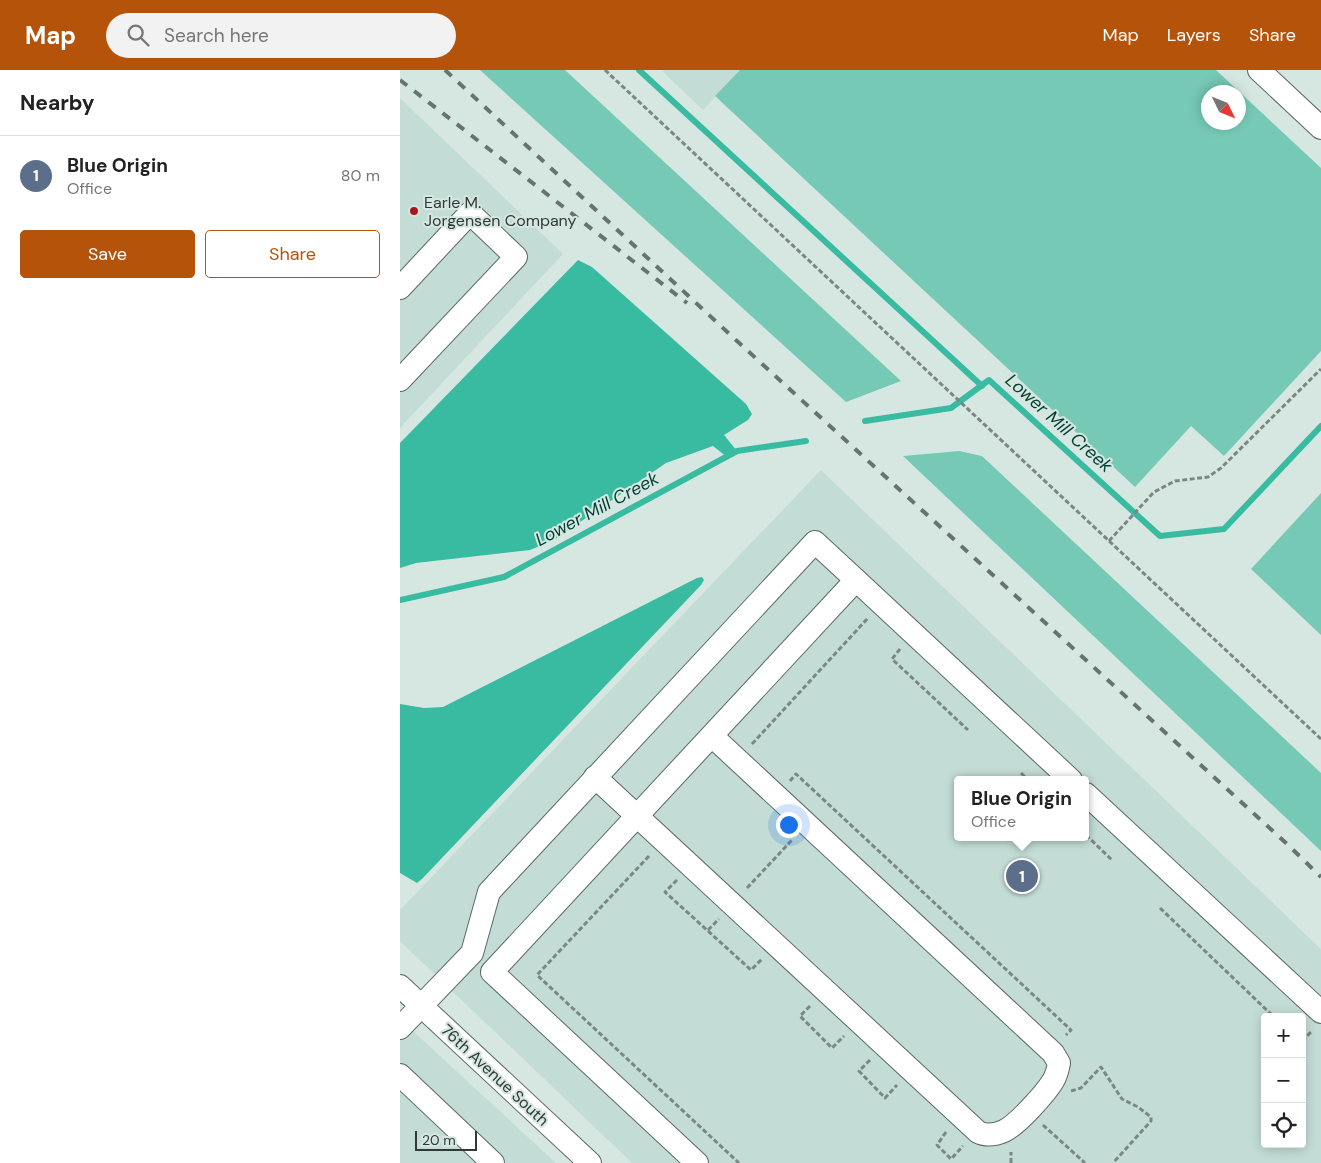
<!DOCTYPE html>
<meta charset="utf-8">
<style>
:root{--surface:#fff;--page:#f2f2f2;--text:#222;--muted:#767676;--line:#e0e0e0;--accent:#b45309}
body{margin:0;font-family:"DM Sans",sans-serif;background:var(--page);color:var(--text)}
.controls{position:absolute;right:15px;bottom:15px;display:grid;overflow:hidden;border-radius:5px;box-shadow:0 2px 12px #0003}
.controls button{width:45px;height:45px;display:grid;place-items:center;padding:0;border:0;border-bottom:1px solid var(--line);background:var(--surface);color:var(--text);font:25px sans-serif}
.compass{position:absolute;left:801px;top:15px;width:45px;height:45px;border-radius:50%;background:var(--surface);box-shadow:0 2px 12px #0003;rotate:133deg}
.scale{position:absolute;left:15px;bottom:12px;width:62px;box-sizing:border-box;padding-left:5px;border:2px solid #313836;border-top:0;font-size:14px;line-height:18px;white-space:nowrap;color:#313836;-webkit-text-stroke:4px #d6e7e2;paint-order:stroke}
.you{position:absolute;left:388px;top:754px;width:18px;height:18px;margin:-12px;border:4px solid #fff;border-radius:50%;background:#1a73e8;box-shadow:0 0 0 8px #1a73e833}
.badge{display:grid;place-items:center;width:32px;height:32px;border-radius:50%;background:var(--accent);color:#fff;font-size:16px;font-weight:700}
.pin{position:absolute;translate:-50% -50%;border:2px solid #fff;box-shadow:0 1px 5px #0006}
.popup{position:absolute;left:554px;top:706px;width:135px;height:65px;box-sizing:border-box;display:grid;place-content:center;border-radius:5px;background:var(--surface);filter:drop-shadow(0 1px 4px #0005);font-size:16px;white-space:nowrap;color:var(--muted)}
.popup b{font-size:19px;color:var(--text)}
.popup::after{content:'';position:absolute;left:50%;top:100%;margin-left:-10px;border:10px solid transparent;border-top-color:var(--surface)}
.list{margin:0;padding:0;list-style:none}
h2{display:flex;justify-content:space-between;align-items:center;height:65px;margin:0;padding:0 20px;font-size:21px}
h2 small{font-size:16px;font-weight:400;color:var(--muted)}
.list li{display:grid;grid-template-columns:32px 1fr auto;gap:15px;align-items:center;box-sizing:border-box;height:80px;padding:0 20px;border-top:1px solid var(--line)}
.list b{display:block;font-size:19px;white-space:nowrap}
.list p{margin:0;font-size:16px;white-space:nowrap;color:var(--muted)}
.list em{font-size:16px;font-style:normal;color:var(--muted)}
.actions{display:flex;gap:10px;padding:15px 20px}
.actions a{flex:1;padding:11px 0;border:1px solid var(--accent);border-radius:5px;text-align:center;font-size:18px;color:var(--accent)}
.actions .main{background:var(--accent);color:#fff}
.icon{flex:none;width:28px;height:28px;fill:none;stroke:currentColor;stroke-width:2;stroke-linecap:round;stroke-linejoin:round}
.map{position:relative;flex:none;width:921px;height:1093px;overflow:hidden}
header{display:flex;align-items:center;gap:30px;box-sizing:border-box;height:70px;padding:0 25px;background:var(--accent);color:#fff}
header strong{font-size:24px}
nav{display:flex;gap:28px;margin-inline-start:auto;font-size:18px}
.search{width:350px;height:45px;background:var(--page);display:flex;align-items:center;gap:12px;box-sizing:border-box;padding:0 18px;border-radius:28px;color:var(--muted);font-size:19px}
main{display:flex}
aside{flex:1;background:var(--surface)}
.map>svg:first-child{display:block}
</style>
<header>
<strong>Map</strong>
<div class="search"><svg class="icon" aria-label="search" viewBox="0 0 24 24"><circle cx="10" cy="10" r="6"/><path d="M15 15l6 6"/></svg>Search here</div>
<nav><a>Map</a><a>Layers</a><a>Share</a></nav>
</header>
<main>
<aside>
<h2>Nearby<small></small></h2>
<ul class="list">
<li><span class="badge" style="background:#5c6f8a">1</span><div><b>Blue Origin</b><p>Office</p></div><em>80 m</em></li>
</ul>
<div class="actions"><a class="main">Save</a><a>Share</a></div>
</aside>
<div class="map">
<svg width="921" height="1093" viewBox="0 0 921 1093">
<rect width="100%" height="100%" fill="#d6e7e2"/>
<g fill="#c3ddd6" fill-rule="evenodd">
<polygon points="261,0 340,0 303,40"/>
<polygon points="0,28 163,184 0,358"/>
<path d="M 421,400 L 921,879 L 921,1093 L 232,1093 L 0,871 L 0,840 ZM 558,710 L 686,710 L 686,767 L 558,767 ZM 865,947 L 902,947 L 902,1074 L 865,1074 Z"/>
<polygon points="0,949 156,1093 0,1093"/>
</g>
<g fill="#76c9b5" fill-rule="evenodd">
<polygon points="80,0 165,0 501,311 446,332"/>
<path d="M 340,0 L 816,0 L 921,98 L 921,281 L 824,386 L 791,356 L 735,417 L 315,26 ZM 838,22 L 838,52 L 808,52 L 808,22 Z"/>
<polygon points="559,381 582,386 921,703 921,781 503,386"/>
<polygon points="921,423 921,565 851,499"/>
</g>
<g fill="#39bba1">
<polygon points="178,190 192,197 346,334 352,344 348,350 324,365 337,381 327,387 313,376 266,393 154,470 130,480 16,493 0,498 0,373"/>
<polygon points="302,507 304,510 301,515 22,809 17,813 0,803 0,634 24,638 43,637 297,508"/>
</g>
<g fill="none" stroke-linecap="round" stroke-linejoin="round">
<g stroke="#39bba1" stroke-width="6">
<polyline points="239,0 582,316"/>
<polyline points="465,351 551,338 589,310 760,466 824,459 921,356"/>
<polyline points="0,530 104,507 337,381 406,371"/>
</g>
<defs>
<g id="minor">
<polyline points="859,0 921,58"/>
<polyline points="0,218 70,143 116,187 0,310"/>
<polyline points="456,510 671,710"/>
<path d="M 195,707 L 578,1062 C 586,1066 595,1065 604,1061 C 617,1055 645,1024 653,1011 C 656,1006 658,999 659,993 L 653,983 L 312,666"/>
<polyline points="686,724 921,942"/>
<polyline points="0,916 190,1093"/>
<polyline points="0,958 72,883 89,822 415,472 456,510 92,902 297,1093"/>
<polyline points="0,1005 93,1093"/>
</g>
</defs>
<use href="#minor" stroke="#5a6965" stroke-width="24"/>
<g stroke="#7c8784" stroke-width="3" stroke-dasharray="5 2.5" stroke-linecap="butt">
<polyline points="205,0 921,669"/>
<polyline points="709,471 754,422 775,411 808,407 821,398 921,299"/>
<polyline points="500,579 492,589 568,660"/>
<polyline points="352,674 468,548"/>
<polyline points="621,703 628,710"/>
<polyline points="390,711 396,704 671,960 666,965"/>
<polyline points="686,765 713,791"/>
<polyline points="249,786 137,905 339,1093"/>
<polyline points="277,810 265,822 351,900 362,889"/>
<polyline points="347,818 392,770"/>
<polyline points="760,838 874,947"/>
<polyline points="308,860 319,849"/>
<polyline points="410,936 400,946 432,978 444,966"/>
<polyline points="902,971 912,961"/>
<polyline points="470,990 459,1001 485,1028 497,1015"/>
<polyline points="671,1021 681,1018 701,997 722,1029 738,1037 751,1047 751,1051 713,1093"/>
<polyline points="643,1055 685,1093"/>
<polyline points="546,1062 537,1075 551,1089 563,1076"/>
<polyline points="611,1093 611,1082"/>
</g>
<use href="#minor" stroke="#fff" stroke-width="22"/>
<g stroke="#68726f" stroke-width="4" stroke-dasharray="9 9" stroke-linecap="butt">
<polyline points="45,0 337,271 886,773 921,807"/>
<polyline points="0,10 287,233"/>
</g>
</g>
<circle fill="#a9151b" stroke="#d6e7e2" stroke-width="2" cx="14" cy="141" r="5"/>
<g text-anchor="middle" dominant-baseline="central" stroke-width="4" stroke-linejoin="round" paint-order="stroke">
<g font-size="16" fill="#313836" stroke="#d6e7e2" text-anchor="start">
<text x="24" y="132">Earle M.<tspan x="24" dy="18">Jorgensen Company</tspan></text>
</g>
<g font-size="16" fill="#313836" stroke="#d6e7e2">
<text transform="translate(95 1005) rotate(43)">76th Avenue South</text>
</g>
<g font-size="18" font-style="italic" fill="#033e33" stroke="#d6e7e2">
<text transform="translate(659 353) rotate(42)">Lower Mill Creek</text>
<text transform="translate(197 439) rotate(-28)">Lower Mill Creek</text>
</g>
</g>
</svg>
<div class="controls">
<button>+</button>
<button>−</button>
<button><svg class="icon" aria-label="locate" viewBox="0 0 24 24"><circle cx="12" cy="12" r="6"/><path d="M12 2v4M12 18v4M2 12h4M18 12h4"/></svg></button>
</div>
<svg class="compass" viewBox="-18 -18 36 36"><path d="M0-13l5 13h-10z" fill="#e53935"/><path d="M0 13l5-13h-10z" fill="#767676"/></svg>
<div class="scale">20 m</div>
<div class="you"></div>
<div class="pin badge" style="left:622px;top:806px;background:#5c6f8a">1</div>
<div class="popup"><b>Blue Origin</b>Office</div>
</div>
</main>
